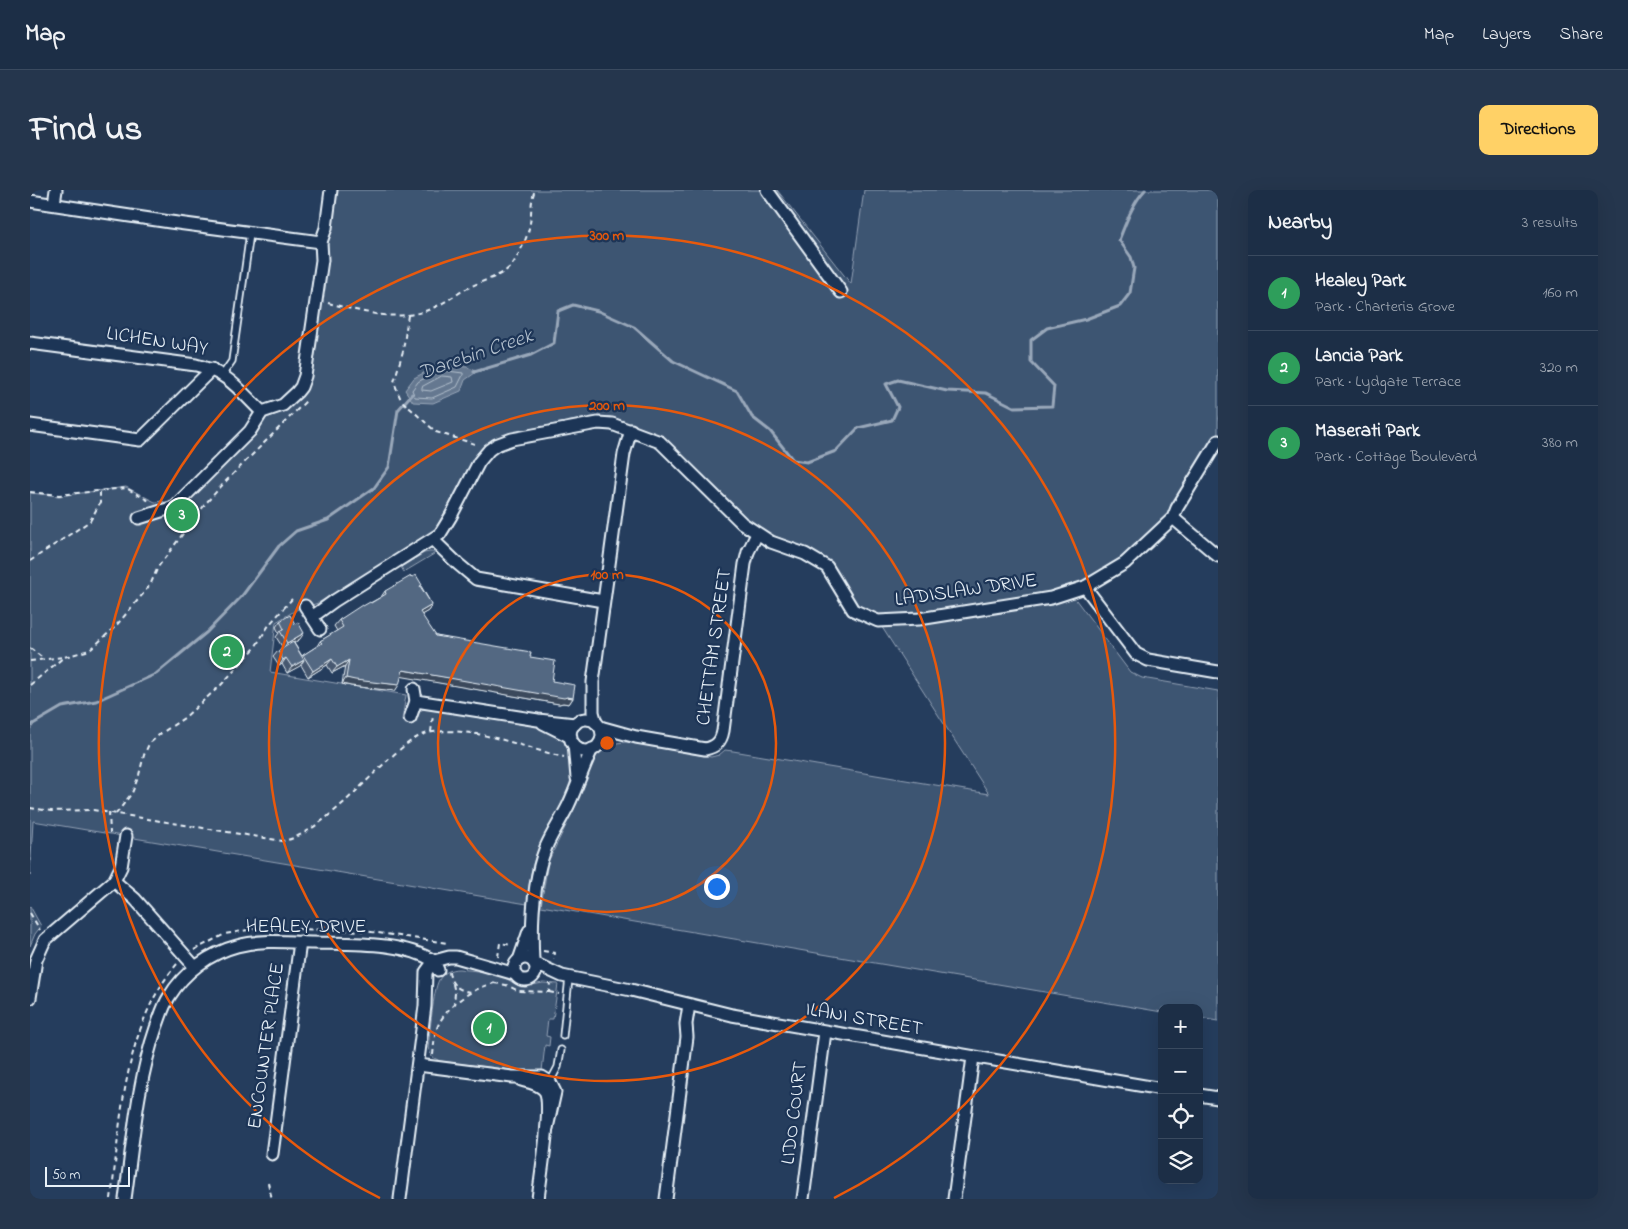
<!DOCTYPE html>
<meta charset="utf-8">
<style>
:root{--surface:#1c2e46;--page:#25364d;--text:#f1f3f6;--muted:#a0a8b3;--line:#3a4a5f;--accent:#ffd166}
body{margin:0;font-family:"Indie Flower",sans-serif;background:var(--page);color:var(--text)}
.controls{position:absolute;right:15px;bottom:15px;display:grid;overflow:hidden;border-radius:10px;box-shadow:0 5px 20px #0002}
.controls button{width:45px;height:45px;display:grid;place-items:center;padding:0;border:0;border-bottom:1px solid var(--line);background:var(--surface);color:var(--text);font:25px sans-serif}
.scale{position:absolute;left:15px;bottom:12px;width:85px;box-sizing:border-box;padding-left:5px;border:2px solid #e8f1f8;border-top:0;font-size:14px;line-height:18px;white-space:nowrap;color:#e8f1f8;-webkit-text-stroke:4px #1d3557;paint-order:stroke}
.you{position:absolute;left:686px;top:696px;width:18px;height:18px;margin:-12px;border:4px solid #fff;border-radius:50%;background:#1a73e8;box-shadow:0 0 0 8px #1a73e833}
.badge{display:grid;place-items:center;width:32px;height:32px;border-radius:50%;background:var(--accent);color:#fff;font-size:16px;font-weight:700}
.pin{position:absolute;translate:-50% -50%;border:2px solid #fff;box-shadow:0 1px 5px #0006}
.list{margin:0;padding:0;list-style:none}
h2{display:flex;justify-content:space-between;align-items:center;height:65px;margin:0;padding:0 20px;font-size:21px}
h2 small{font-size:16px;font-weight:400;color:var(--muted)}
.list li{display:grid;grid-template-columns:32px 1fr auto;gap:15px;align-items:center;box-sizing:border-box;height:75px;padding:0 20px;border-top:1px solid var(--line)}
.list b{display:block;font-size:19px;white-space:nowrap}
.list p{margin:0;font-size:16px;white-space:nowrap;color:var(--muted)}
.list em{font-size:16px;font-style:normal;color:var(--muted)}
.icon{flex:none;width:28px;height:28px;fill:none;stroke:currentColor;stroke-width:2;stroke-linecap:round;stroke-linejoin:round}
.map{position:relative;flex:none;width:1188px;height:1009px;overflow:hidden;border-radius:10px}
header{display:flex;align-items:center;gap:30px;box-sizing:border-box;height:70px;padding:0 25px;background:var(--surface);border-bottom:1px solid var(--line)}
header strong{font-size:24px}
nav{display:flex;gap:28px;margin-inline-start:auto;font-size:18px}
.intro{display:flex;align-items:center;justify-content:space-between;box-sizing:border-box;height:120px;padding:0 30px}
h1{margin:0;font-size:35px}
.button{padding:12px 22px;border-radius:10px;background:var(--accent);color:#111;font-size:18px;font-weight:700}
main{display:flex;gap:30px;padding:0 30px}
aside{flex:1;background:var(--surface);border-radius:10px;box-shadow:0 5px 20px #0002}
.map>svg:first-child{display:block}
</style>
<header>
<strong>Map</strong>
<nav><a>Map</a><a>Layers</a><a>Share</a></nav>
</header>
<div class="intro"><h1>Find us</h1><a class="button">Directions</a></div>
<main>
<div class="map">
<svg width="1188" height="1009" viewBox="0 0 1188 1009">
<rect width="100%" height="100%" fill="#253d5d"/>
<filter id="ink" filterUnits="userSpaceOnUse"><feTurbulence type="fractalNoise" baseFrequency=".02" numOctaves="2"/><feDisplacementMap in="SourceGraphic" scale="10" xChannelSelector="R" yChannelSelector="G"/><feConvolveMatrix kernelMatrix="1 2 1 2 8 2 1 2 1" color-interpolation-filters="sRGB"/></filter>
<g filter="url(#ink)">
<g fill="#3e5472" stroke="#93a2b5">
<path d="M 306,0 L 747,0 L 821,94 L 834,0 L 1188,0 L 1188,251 L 1147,318 L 1095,373 L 1040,402 L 1100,482 L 1112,488 L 1188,501 L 1188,831 L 1169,828 L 1169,818 L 1132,818 L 1132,822 L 511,716 L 518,672 L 547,613 L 555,585 L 564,565 L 570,560 L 585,553 L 597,552 L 681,567 L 689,565 L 695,560 L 703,561 L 959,604 L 848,431 L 823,420 L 784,369 L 785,362 L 747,347 L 726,336 L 717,329 L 634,248 L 589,230 L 580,227 L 562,227 L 480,243 L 466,248 L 457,253 L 448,262 L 406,338 L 391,350 L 288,413 L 282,415 L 278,413 L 246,432 L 240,482 L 376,505 L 372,530 L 385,532 C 387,524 391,518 400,517 C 426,522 453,526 479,531 C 490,533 503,533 513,537 C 578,564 519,625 506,665 C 500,680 499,698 497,714 L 3,631 L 0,686 L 0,303 L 29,306 L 96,297 L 125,312 L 133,311 L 145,321 L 231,230 L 250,223 L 259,217 L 273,203 L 294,58 Z"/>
<polygon points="400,362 405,362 404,364 374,382 371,377 394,363"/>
<polygon points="0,716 11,736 5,744 0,756"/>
<path d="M 429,779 L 466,783 L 491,797 L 513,793 L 528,794 L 523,829 L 518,829 L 516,846 L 520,847 L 519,856 L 515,855 L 512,881 L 489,881 L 410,871 L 402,867 L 398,858 C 400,844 403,800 409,790 C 413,783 420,779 429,779 Z"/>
</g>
<polygon fill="#657890" stroke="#99a8ba" points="409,175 437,177 446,181 445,183 435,190 431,201 403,213 383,212 375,200 384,188"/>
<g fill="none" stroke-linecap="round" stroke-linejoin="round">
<g stroke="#b4c1ce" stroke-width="1">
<polygon points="410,180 433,183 433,185 427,197 402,208 385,207 382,200 388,192"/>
<polygon points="412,186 422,187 423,192 401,201 392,200 392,197"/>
</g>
<g stroke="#99a8ba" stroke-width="3">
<path d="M 444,182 L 501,165 L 524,153 L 528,121 L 543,115 L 568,121 L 604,137 L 643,171 L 707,201 L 722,227 L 740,241 L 763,270 L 777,272 L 806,261 L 828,238 L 862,230 L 868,217 L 856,194 L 868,190 L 917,201 L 956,203 L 984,217 L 1022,216 L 1024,196 L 1001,172 L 1001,150 L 1017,138 L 1056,129 L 1090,116 L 1100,103 L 1104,78 L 1101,67 L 1089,50 C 1096,33 1102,14 1115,0"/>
<polyline points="0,538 3,534 32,517 66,511 126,484 177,442 212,406 249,356 266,341 298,330 344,298 359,277 368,220 382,204"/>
</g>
<defs>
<g id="lane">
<polyline points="193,184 202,171 220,43"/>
<polyline points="533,846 539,788"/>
<polyline points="520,892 528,877 531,860"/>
</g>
<g id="street">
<polyline points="737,0 811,102"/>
<polyline points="0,11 140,32 291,52"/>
<polyline points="24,14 26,0"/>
<path d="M 0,153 L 166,175 C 199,183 209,200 232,222"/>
<polyline points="0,235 110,250 182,179"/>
<polyline points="109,328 144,317 220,241 232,222 253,215 267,202 271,197 275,186 292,70 291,52 296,38 301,0"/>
<polyline points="1143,328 1188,366"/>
<polyline points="403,350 428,374 446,389 573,411"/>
<polyline points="1055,397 1106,464 1118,470 1188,482"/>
<polyline points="275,416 290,439"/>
<polyline points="282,427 304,411 410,344 421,326 449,272 459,260 466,255 482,249 568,233 582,234 630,252 712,333 741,352 775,364 797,377 823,420 848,431 889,429 1021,408 1055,397 1095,373 1143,328 1147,318 1188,251"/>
<polyline points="386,511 508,530 545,534"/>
<polyline points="380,528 386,511 384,499"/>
<circle cx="556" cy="545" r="16"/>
<polyline points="513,533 541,547"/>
<polyline points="566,533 563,522 563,492 594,264 601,240"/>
<path d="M 570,537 L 606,547 L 675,559 C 686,557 691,552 693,541 L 715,374 L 718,362 L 727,344"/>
<polyline points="544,554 547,588"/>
<polyline points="84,691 91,677 96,646"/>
<circle cx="495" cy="779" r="11"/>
<polyline points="489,770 499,741"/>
<path d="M 503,771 C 501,734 502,693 516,657 C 522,643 531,630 538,616 C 547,597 553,578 562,559"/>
<polyline points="504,773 532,786 601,800 702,825 1132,899"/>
<polyline points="0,808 6,770 15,750 84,691 105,709 165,777"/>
<polyline points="388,875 482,887 512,887 520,892 525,902 517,938"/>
<path d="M 491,890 C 499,892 510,894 515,901 C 523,916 510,990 508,1009"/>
<polyline points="1169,905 1188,908"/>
<polyline points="242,964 270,752"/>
<path d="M 95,1009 C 103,952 107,893 126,838 C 130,828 133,816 139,807 C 154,782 180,763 207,756 C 232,749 258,752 283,753 C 321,754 371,751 404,771 L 408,780"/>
<polyline points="370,1009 395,816 396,782 404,771 419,767 426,767 485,784"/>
<polyline points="636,1009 657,847 656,834 659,815"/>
<polyline points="773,1009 795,842"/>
<polyline points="924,1009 943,867"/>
</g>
</defs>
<use href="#lane" stroke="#e8f1f8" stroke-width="9"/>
<use href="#street" stroke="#e8f1f8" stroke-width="15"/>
<g stroke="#e8f1f8" stroke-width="2" stroke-dasharray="5 4" stroke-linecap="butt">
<path d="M 298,113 C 334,122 369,134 405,117 C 418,111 429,102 442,96 C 456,89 475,86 484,72 C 491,60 498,47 500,33 C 502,22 500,12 505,0"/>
<polyline points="378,125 373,161 364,192 371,210 406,242 445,254 447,257"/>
<polyline points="0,302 29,305 96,298 121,312"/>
<polyline points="0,371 60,331 70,313 70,301"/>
<polyline points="0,458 14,469"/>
<polyline points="0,471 34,467"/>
<polyline points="0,495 34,467 60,460 85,437 113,404 121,393 128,377 176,313 197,290 276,211"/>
<polyline points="401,542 403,525"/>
<path d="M 0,618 L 21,621 L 63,620 L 253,651 C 287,645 332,594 358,570 C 370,559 386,544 403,542 C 448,537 490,557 534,567"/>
<polyline points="79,622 80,643"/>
<polyline points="86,624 102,603 109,585 114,565 119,554 130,544 154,528 191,495 224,459 239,435 262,409"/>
<polyline points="0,723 10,740"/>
<polyline points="164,760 195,744 229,738 335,741 417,753 417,755"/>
<polyline points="513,761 525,763 524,769"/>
<polyline points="468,767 470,753 482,755"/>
<path d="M 419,782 C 421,796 429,801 443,802"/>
<polyline points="464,793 476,795 489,801 519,802 520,793"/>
<polyline points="423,794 425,803 424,814"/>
<polyline points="519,802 529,804"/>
<path d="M 403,865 C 404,856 404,847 407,838 C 416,815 442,799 464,793 L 465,789"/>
<polyline points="238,993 242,1009"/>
<path d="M 81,1009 C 91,931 93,837 147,774"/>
</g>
<use href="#lane" stroke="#1d3557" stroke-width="5.5"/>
<use href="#street" stroke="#1d3557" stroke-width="11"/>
</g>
<polygon fill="#475970" stroke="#e8f1f8" points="391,396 402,415 398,421 391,425 406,446 500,467 522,491 543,508 539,514 533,513 529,514 372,486 365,501 321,496 312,494 315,476 302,483 297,475 278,487 271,475 257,483 252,474 249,476 243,467 248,461 253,458 246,447 249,443 246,437 250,431 270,449 264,453 272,466 287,456 290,451 307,441 304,436 309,430 351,407 355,401"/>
<g fill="#3a485b" stroke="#e8f1f8">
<polygon points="402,415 398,421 386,428 390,422"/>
<polygon points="274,443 270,449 253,459 257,453"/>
<polygon points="256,468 252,474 249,476 253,470"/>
<polygon points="302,469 297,475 278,487 283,481"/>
<polygon points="274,470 270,476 257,483 262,477"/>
<polygon points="319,470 315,476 302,483 307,477"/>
<polygon points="373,480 537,507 543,508 539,514 533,513 529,514 369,486"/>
<polygon points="316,488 369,495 365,501 321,496 312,494"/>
</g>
<g fill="#536782" stroke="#e8f1f8">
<polygon points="386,385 392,395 390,396 402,415 390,422 406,446 501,462 500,467 525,471 522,491 545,495 543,508 537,507 534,508 373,480 369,495 325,490 316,488 319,470 307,477 302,469 283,481 273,465 292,453 290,451 313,437 309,430 332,415 333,416 340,412 341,413 356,404 355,401 381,386 382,387"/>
<polygon points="260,425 265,434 268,432 274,443 257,453 250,441 254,439 250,431"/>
<polygon points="263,452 274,470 262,477 256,468 253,470 248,461"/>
</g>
</g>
<g fill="none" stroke="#e8590c" stroke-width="2.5">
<circle cx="577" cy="553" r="169"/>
<circle cx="577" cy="553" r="338"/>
<path d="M350 1008A508 508 0 1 1 804 1008"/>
</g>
<g text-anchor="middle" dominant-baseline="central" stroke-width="4.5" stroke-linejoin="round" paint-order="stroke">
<g font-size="20" fill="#e8f1f8" stroke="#1d3557">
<text transform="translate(127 152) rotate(9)">LICHEN WAY</text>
<text transform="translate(936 401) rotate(-8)">LADISLAW DRIVE</text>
<text transform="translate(685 457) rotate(-82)">CHETTAM STREET</text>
<text x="276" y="737">HEALEY DRIVE</text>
<text transform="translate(834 830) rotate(10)">ILANI STREET</text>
<text transform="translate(237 856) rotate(-82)">ENCOUNTER PLACE</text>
<text transform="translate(765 923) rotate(-83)">LIDO COURT</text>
</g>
<g font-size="21" font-style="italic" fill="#b4c1ce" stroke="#1d3557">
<text transform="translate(446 165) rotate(-19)">Darebin Creek</text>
</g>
</g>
<circle cx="577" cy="553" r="8" fill="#e8590c" stroke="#1d3557" stroke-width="2.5"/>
<g font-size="15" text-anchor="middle" font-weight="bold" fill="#e8590c" stroke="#1d3557" stroke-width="4.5" stroke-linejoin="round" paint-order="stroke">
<text x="577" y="50">300 m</text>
<text x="577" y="220">200 m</text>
<text x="577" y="389">100 m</text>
</g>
</svg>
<div class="controls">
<button>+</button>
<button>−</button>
<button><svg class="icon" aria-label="locate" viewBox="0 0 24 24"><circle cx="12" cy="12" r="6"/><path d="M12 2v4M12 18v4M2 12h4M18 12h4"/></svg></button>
<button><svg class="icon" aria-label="layers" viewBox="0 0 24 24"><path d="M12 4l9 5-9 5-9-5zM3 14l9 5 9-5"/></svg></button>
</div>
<div class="scale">50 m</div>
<div class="you"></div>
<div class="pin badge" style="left:459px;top:838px;background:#2e9e5b">1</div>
<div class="pin badge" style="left:197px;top:462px;background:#2e9e5b">2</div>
<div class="pin badge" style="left:152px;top:325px;background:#2e9e5b">3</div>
</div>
<aside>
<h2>Nearby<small>3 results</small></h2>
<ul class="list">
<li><span class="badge" style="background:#2e9e5b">1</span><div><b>Healey Park</b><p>Park · Charteris Grove</p></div><em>160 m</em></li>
<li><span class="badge" style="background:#2e9e5b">2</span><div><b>Lancia Park</b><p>Park · Lydgate Terrace</p></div><em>320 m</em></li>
<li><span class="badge" style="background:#2e9e5b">3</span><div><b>Maserati Park</b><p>Park · Cottage Boulevard</p></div><em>380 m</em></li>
</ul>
</aside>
</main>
